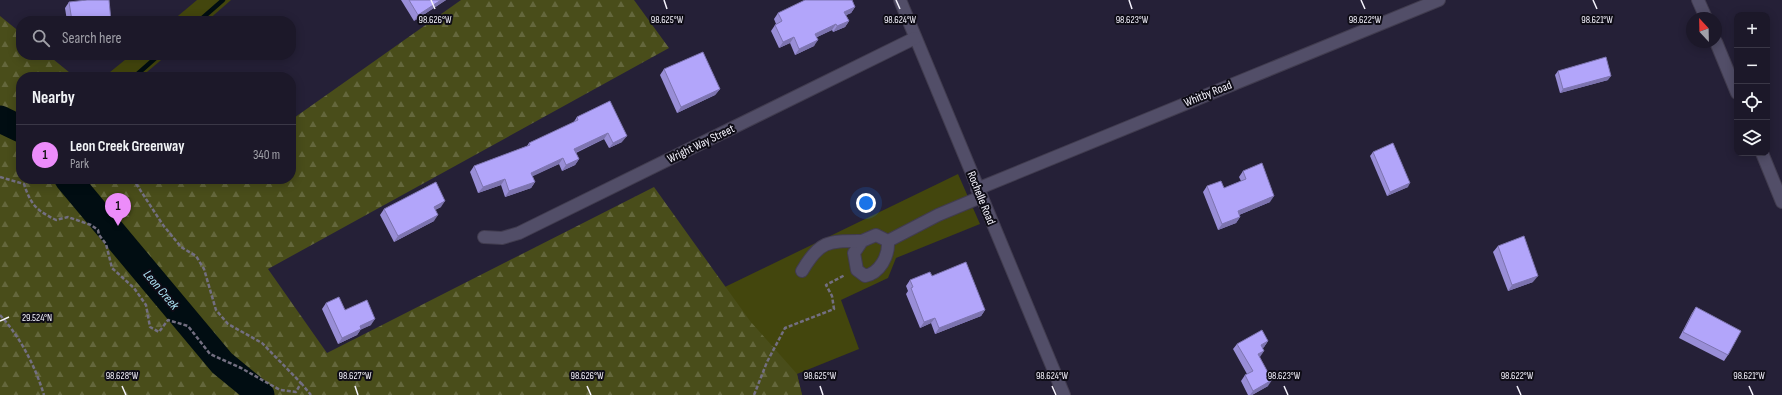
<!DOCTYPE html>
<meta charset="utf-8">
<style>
:root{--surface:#1c1829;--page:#292535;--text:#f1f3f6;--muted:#a0a0a8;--line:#3a3746;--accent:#ec8cfa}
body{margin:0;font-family:"Sofia Sans Condensed",sans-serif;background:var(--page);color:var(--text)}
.controls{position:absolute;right:12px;top:12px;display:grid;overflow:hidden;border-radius:8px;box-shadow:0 2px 10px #0003}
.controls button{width:36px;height:36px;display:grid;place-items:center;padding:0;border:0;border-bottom:1px solid var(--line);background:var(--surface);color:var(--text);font:20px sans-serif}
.compass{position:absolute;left:1686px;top:12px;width:36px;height:36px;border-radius:50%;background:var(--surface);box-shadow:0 2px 10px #0003;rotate:338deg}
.you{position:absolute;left:866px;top:203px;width:14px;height:14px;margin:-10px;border:3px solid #fff;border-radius:50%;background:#1a73e8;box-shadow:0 0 0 6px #1a73e833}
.badge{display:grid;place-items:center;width:26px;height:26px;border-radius:50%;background:var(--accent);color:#111;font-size:13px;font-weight:700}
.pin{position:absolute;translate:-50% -33px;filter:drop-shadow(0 1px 2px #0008)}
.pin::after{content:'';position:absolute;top:21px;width:14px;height:12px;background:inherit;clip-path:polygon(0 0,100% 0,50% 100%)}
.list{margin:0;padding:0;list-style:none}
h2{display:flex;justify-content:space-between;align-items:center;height:52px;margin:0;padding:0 16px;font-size:17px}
h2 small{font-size:13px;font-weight:400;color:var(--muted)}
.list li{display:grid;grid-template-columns:26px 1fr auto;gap:12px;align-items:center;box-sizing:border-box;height:60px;padding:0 16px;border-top:1px solid var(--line)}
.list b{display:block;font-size:15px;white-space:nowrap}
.list p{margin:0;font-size:13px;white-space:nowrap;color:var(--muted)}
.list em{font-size:13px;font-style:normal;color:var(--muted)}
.icon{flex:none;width:22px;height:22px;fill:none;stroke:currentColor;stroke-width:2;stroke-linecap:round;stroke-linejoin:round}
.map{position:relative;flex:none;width:1782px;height:395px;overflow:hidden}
.search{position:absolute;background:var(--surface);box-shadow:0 2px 10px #0003;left:16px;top:16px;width:280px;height:44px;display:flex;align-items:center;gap:10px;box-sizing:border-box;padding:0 14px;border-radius:16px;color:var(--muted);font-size:15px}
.panel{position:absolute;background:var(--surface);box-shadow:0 2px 10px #0003;left:16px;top:72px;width:280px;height:112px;border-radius:16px}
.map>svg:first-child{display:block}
</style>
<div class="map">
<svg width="1782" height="395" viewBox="0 0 1782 395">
<defs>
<pattern id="forest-firs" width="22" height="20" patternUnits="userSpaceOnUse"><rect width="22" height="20" fill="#494d1a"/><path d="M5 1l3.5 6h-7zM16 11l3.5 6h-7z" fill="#64673c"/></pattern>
</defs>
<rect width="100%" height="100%" fill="#252037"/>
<g fill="#43460d">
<polygon points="197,0 231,0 207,21 172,21"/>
<polygon points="131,55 167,55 141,77 104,77"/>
<polygon points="958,174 980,224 896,258 888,278 841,300 859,349 797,374 802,395 502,395"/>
</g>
<polygon fill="url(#forest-firs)" points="461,0 634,0 669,48 268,269 327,353 654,187 750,321 797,374 802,395 0,395 0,16 21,33 21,55 48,55 75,77 21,77 21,179 199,179 203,182 208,179 291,179 291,120"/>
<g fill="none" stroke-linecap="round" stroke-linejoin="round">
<g stroke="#010d12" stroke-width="4.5">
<polyline points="199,21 223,0"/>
<polyline points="134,77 159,55"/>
</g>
<g stroke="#010d12" stroke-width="27">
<polyline points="0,119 21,129"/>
<polyline points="68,179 222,363 261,395"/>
</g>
<defs>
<g id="minor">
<polyline points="900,0 1064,395"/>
<polyline points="1698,0 1706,18"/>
<polyline points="1716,42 1737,93"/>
<polyline points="1762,153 1782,202"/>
<polyline points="977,189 1439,0"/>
<polyline points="484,237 502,238 519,233 915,38"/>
<path d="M 888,241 C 889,256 880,273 865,276 L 857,270 L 854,253 L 862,241 L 876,235 L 888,241 L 938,215 L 981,197"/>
<path d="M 802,271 C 820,240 829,241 862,241"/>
</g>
</defs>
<use href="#minor" stroke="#413c4f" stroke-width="14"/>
<g stroke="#736f81" stroke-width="2.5" stroke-dasharray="4 2" stroke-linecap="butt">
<path d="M 0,177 L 24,184 C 31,205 36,210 56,220 L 68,217 L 91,225 L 98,230 L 99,235 L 106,244 L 112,268 L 134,288 L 146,305 L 150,327 L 159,332 L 168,320 L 188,326 L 210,354 L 241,368 L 280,390 L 296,392 L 301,383 L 262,343 L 228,324 L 216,310 L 204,269 L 196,256 L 181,247 L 163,225 L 133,179"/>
<path d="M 0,315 C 21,338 35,366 44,395"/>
<polyline points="301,383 311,395"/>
<polyline points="754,395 767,362 785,328 834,309 832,296 826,285 845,275"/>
</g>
<use href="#minor" stroke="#524e68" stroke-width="12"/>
</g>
<g fill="#998ed7">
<polygon points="401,0 446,0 414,21"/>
<polygon points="852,0 855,7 851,13 846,15 849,21 845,27 833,32 832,30 817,37 814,46 795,55 790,43 779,48 771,31 775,25 776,24 774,19 778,13"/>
<polygon points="69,2 111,21 67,21 65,8"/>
<polygon points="664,69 720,89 715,95 677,113 660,75"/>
<polygon points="1558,71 1608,80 1560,93 1555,75"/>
<polygon points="610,101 622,142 609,148 604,139 576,153 579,159 575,165 562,171 559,164 532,176 535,182 531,188 505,197 501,185 478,193 470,172 474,166 527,146 529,143 573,123 577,117"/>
<polygon points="1373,152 1408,187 1387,196 1370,156"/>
<polygon points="1243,171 1270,202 1239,215 1240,217 1236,223 1218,230 1203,192 1207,186 1224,188 1241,181 1239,177"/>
<polygon points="441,207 435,210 434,221 394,242 380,215 384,209"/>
<polygon points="1498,246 1533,282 1508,291 1493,252"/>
<polygon points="932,276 985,310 981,316 935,334 931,323 920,328 906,294 908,291 906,286 910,280"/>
<polygon points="326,303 345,310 371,325 361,329 357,335 338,344 322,309"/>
<polygon points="1696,307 1728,355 1724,361 1679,338 1692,313"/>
<polygon points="1268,341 1264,347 1263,348 1259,357 1268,386 1252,395 1248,395 1241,381 1245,375 1247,374 1233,349 1237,344"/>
</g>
<g fill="#7d74af">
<polygon points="441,0 446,0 414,21 418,15"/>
<polygon points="855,7 851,13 840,18 844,12"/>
<polygon points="849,21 845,27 833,32 837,26"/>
<polygon points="836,24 832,30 811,40 815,34"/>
<polygon points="794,37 790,43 779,48 783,42"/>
<polygon points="818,40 814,46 795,55 799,49"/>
<polygon points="1611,76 1608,80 1560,93 1563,89"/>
<polygon points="720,89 715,95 677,113 681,107"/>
<polygon points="608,133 604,139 570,155 574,149"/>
<polygon points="627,136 622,142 609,148 613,143"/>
<polygon points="563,158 559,164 527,179 531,173"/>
<polygon points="579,159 575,165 562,171 566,165"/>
<polygon points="505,179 501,185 478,193 483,187"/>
<polygon points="535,182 531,188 505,197 509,191"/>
<polygon points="1410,183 1408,187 1387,196 1390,192"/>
<polygon points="1274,196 1270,202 1234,217 1238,211"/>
<polygon points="445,201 441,207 429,213 434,207"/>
<polygon points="438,215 434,221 394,242 398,236"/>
<polygon points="1240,217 1236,223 1218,230 1222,224"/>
<polygon points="1538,276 1533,282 1508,291 1512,285"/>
<polygon points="985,310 981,316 935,334 939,328"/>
<polygon points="935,318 931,323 920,328 924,322"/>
<polygon points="375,319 371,325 356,332 360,326"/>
<polygon points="361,329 357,335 338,344 342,338"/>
<polygon points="1268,341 1264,347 1257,351 1261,345"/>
<polygon points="1264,351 1260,357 1254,360 1258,354"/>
<polygon points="1272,380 1268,386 1252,395 1250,395 1253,391"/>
</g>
<g fill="#b2a5fa" stroke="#7d74af">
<polygon points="87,0 109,0 111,21 72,21 69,2"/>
<polygon points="409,0 441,0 418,15"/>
<polygon points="805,0 852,0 855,7 844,12 849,21 837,26 836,24 815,34 818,40 799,49 794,37 783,42 775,25 782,21 778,13"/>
<polygon points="703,52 720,89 681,107 664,69"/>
<polygon points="1606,57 1611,76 1563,89 1558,71"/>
<polygon points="610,101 627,136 613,143 608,133 574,149 579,159 566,165 563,158 531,173 535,182 509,191 505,179 483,187 474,166 530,145 529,143 578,120 577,117"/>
<polygon points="1393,143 1410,183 1390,192 1373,152"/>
<polygon points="1262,163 1274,196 1238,211 1240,217 1222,224 1207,186 1221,181 1224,188 1246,179 1243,171"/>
<polygon points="436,182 445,201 434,207 438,215 398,236 384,209"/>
<polygon points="1524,236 1538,276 1512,285 1498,246"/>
<polygon points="966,262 985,310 939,328 935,318 924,322 911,288 913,287 910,280 930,272 932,276"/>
<polygon points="339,297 345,310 367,300 375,319 360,326 361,329 342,338 326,303"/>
<polygon points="1696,307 1741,331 1728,355 1683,332"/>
<polygon points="1262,330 1268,341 1261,345 1264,351 1258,354 1272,380 1253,391 1245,375 1253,371 1237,344"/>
</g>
<path fill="none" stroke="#f5f3fd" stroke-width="1.5" d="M 431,0 L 435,9M 664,0 L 667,9M 896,0 L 900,9M 1129,0 L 1132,9M 1361,0 L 1365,9M 1593,0 L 1597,9M 0,321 L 9,317M 122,386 L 126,395M 355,386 L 358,395M 587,386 L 591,395M 820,386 L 823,395M 1052,386 L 1056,395M 1284,386 L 1288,395M 1517,386 L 1521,395M 1749,386 L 1753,395"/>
<g text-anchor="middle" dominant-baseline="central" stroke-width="4" stroke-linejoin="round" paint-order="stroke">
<g font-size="12" fill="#f5f3fd" stroke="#0e0c16">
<text transform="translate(1208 94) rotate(-22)">Whitby Road</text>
<text transform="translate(701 144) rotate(-26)">Wright Way Street</text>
<text transform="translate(981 198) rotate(68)">Rochelle Road</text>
</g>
<g font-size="13" font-style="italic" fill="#ade3f5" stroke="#0e0c16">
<text transform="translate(161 290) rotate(50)">Leon Creek</text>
</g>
</g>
<g font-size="10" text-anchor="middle" fill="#f5f3fd" stroke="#0e0c16" stroke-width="4" stroke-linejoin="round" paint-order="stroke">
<text x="435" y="23">98.626°W</text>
<text x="667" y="23">98.625°W</text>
<text x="900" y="23">98.624°W</text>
<text x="1132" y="23">98.623°W</text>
<text x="1365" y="23">98.622°W</text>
<text x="1597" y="23">98.621°W</text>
<text x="37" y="321">29.524°N</text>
<text x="122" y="379">98.628°W</text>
<text x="355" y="379">98.627°W</text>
<text x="587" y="379">98.626°W</text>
<text x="820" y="379">98.625°W</text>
<text x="1052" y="379">98.624°W</text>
<text x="1284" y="379">98.623°W</text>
<text x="1517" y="379">98.622°W</text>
<text x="1749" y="379">98.621°W</text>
</g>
</svg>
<div class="controls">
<button>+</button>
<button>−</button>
<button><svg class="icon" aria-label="locate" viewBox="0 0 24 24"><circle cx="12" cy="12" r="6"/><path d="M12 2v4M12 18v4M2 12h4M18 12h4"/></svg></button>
<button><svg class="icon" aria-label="layers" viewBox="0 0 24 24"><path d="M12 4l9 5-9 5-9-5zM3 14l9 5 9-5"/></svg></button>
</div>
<svg class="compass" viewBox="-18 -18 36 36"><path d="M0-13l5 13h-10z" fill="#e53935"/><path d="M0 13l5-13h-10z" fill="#a0a0a8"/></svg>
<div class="you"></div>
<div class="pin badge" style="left:118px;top:226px">1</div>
<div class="search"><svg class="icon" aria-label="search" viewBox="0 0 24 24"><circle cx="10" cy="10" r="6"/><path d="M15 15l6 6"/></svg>Search here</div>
<section class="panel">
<h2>Nearby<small></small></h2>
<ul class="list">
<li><span class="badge">1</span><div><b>Leon Creek Greenway</b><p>Park</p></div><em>340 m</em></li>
</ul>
</section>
</div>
